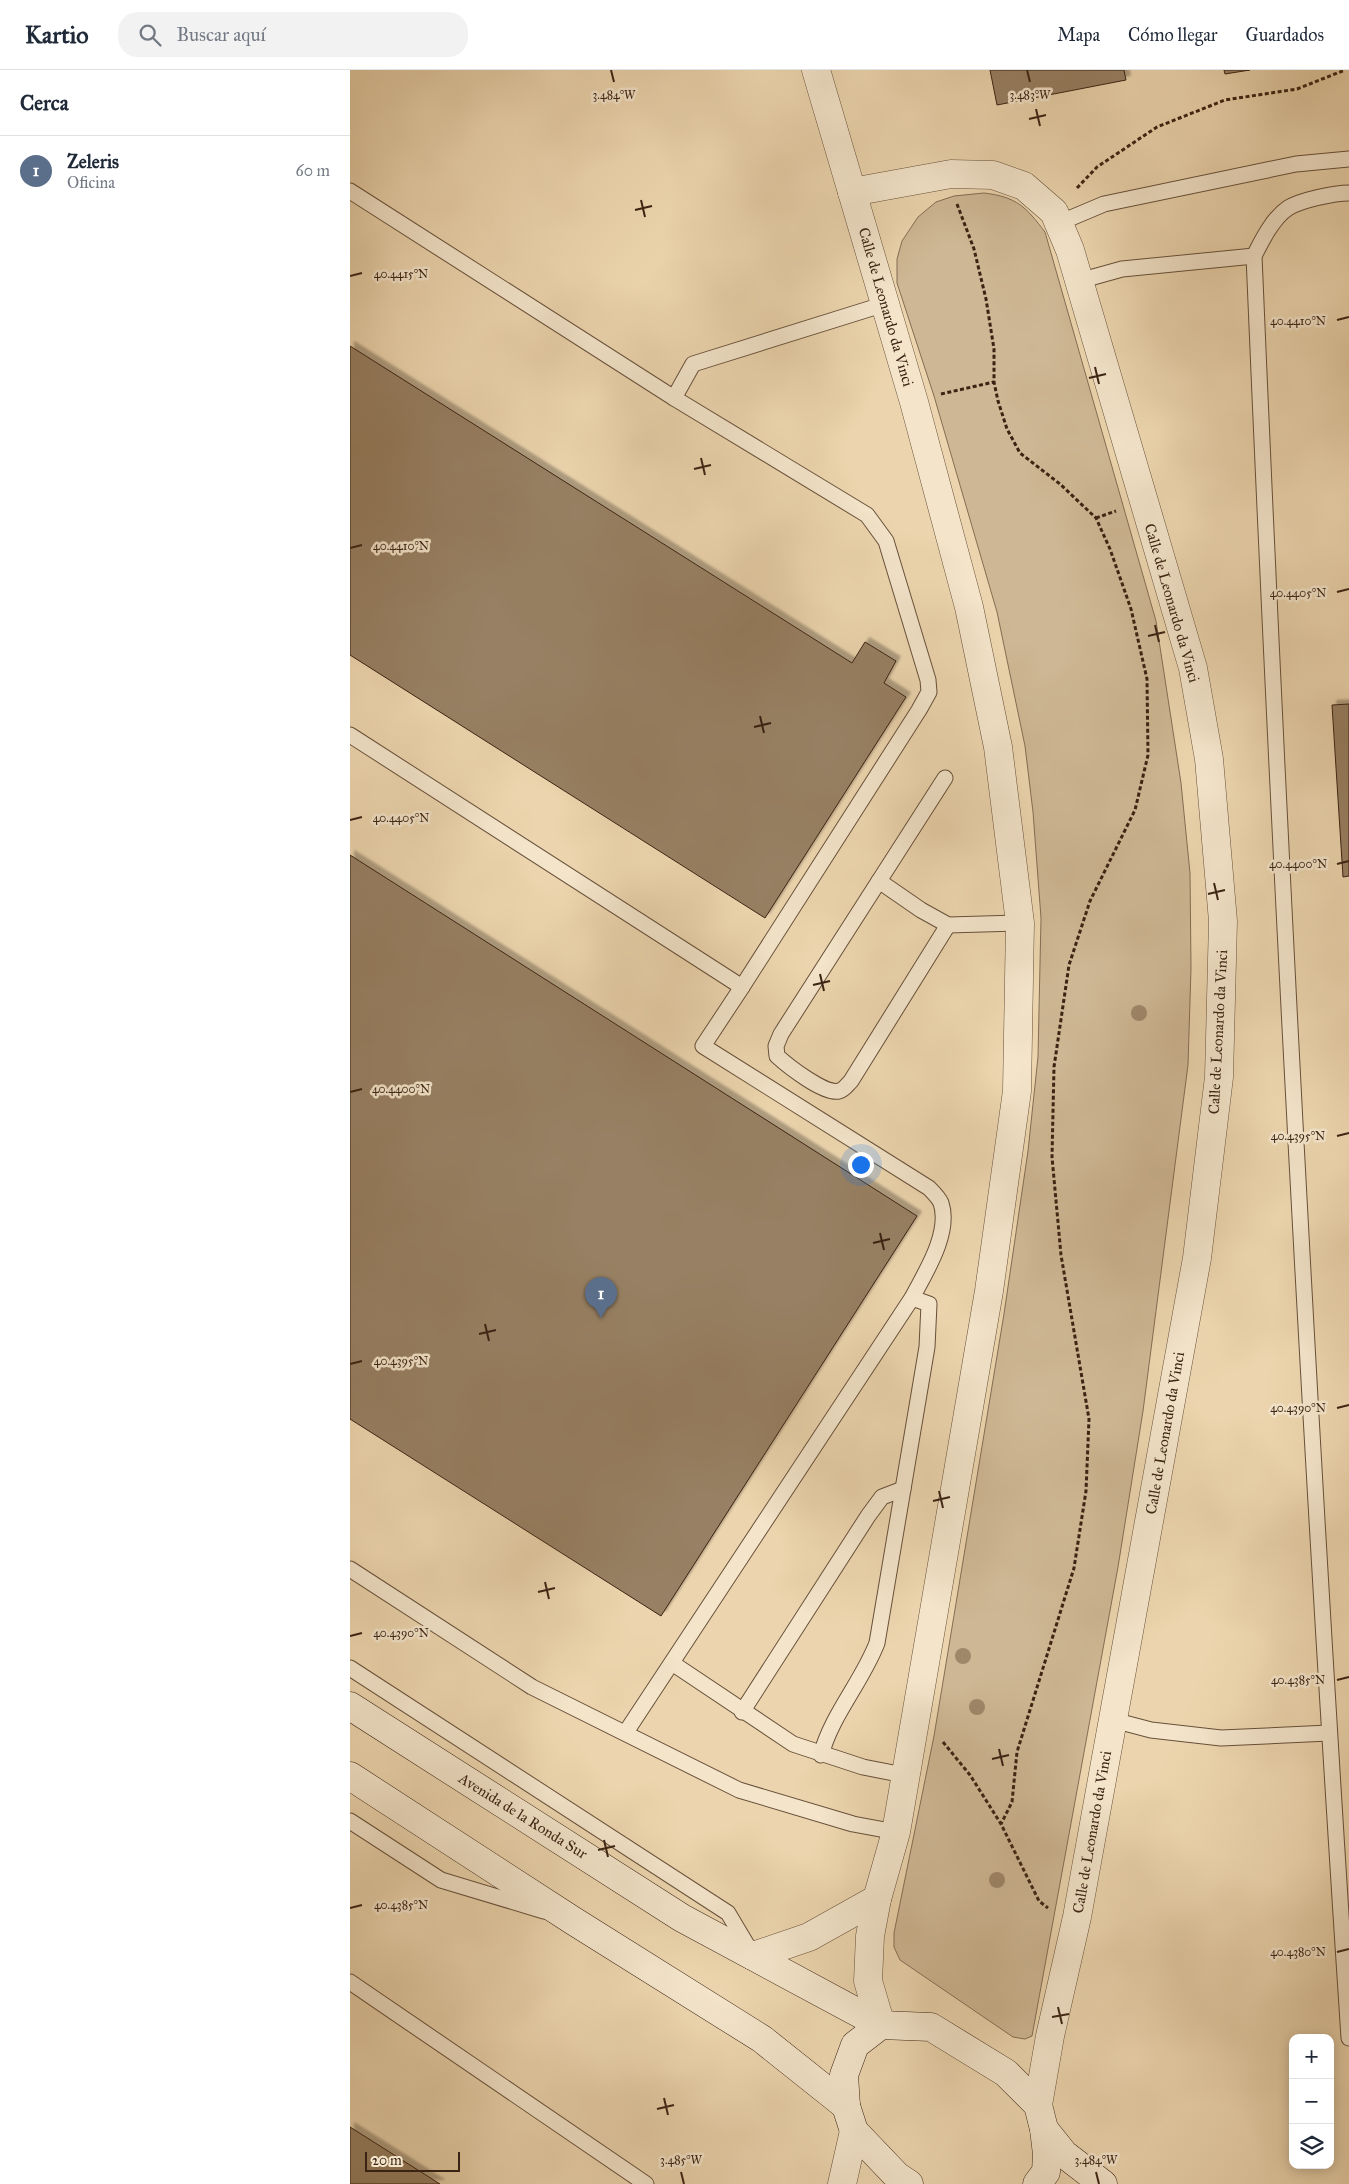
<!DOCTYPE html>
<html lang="es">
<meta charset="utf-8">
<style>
:root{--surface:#fff;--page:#f2f2f3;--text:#1f2937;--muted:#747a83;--line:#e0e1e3;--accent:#8f2418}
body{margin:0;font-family:"IM FELL Great Primer",serif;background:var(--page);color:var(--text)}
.controls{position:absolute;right:15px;bottom:15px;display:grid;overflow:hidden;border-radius:10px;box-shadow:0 2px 12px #0003}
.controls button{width:45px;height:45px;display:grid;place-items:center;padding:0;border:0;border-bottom:1px solid var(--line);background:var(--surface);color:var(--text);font:25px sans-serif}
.scale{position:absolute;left:15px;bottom:12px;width:95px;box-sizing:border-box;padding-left:5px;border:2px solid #3b2313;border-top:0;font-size:14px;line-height:18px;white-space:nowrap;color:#3b2313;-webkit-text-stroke:4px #f3e4ca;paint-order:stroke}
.you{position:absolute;left:510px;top:1094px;width:18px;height:18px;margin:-12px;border:4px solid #fff;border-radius:50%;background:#1a73e8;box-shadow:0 0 0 8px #1a73e833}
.badge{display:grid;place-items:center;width:32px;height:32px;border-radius:50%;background:var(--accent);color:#fff;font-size:16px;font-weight:700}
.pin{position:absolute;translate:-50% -41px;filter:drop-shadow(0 1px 2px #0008)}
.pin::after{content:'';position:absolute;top:26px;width:18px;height:15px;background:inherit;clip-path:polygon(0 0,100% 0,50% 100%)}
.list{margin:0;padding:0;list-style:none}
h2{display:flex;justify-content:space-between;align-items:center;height:65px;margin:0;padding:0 20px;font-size:21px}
h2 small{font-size:16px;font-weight:400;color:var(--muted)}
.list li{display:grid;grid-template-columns:32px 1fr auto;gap:15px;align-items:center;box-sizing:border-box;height:70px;padding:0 20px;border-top:1px solid var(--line)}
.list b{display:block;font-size:19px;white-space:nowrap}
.list p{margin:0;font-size:16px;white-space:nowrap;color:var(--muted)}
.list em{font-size:16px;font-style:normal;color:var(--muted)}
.icon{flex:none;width:28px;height:28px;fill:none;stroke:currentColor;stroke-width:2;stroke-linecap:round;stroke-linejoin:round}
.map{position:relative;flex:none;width:999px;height:2114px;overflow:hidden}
header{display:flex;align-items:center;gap:30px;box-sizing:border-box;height:70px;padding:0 25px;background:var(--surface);border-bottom:1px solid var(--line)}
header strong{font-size:24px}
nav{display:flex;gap:28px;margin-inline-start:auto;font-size:18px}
.search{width:350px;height:45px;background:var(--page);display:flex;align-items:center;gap:12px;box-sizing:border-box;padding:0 18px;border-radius:20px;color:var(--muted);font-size:19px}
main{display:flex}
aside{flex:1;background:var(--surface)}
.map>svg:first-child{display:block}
</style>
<header>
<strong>Kartio</strong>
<div class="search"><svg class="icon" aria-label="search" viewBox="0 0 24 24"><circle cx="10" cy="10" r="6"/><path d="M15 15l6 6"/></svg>Buscar aquí</div>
<nav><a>Mapa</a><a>Cómo llegar</a><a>Guardados</a></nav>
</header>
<main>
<aside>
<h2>Cerca<small></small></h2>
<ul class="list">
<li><span class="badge" style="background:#5c6f8a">1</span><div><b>Zeleris</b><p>Oficina</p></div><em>60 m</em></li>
</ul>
</aside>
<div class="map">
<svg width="999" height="2114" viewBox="0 0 999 2114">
<defs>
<filter id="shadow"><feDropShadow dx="4.5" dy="-4.5" stdDeviation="1" flood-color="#0004"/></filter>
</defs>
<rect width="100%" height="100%" fill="#ecd5ae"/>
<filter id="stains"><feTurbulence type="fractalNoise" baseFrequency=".004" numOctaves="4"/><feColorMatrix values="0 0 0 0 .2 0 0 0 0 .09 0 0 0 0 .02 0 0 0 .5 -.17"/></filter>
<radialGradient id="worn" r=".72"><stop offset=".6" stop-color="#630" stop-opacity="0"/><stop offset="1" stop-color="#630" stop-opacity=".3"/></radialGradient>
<path fill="#ceb794" stroke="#846d54" d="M 634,123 C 667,127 676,137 695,162 L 806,551 L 831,713 L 840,803 L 841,898 L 838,995 L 793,1341 L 768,1497 L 682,1966 L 675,1969 L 663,1967 L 550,1890 L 544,1877 L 544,1863 L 584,1666 L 654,1244 L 678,1081 L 688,987 L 691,848 L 683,742 L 675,676 L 647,542 L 584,326 L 547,213 L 547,189 L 552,171 L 568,147 L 586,132 L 604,126 Z"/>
<g fill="#978064" stroke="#3b2313" filter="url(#shadow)">
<polygon points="640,0 774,0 776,10 647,35"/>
<polygon points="874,0 900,0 875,4"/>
<polygon points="0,276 502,593 515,572 546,591 534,613 556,627 415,848 0,585"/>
<polygon points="999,634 999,806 993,807 982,635"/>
<polygon points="0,785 567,1146 311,1546 0,1349"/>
<polygon points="0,2057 90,2114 0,2114"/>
</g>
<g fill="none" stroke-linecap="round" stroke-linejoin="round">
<defs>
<g id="lane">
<polyline points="0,121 324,328 517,445 536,471 578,610 579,622 569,640 392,917 0,665"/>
<path d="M 999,123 C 984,123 951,130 938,138 C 923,148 912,170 904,186 C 929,780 960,1374 999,1968"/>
<polyline points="709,153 754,134 946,94 999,89"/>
<polyline points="729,211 772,199 904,186"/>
<polyline points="324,328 343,294 535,234"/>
<polyline points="595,708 529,811 571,840 598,855 670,853"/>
<path d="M 529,811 L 431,964 L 426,976 L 427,986 C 438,996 475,1025 489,1021 C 494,1020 497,1015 501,1011 L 598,855"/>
<polyline points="0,1499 182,1617 389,1720 503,1754 546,1762"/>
<polyline points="322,1593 443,1674 513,1697 554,1705"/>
<polyline points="0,1598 378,1843 400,1880"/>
<polyline points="392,1642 518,1446 532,1427 553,1419"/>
<polyline points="763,1650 801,1660 871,1668 979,1663"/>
<path d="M 276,1662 L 562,1228 C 575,1203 601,1163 591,1133 C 589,1128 583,1122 579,1118 L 353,976 L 392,917"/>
<path d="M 471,1685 C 482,1644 512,1612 527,1573 L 577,1277 L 579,1234 L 562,1228"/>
<polyline points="0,1751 91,1810 194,1841"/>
<polyline points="0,1912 296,2114"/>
</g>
<g id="street">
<polyline points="466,0 564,332 619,537 648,677 670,853 667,1021 639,1221 546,1762 527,1829 520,1866 518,1911 531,1955"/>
<polyline points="502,122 601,104 643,105 674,116 704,142 720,180 843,598 859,689 873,851 869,1007 847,1188 727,1847 700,1966 688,2035"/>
<polyline points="403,1886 459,1867 527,1829"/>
<polyline points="492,2114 504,2061"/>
</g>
<g id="secondary">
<polyline points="0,1636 332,1848 531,1955"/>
<polyline points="0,1706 222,1850 412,1969 496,2036"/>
<polyline points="694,2059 714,2084 753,2114"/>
<polyline points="559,2114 547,2106 504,2061 496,2036 494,2005 505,1975 531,1955 581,1957 656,2003 688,2035 694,2059 697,2084 696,2102 687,2114"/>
</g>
</defs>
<use href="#lane" stroke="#67503a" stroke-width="17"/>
<use href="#street" stroke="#67503a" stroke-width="29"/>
<use href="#secondary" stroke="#3b2313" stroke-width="29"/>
<g stroke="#3b2313" stroke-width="3" stroke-dasharray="4 2.5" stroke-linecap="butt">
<polyline points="727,118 747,97 807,57 875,30 947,19 995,0"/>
<polyline points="607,134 624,179 636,229 644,279 644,312 648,331 657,359 670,383 710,414 746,448 760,479 781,539 797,609 798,685 785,740 740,831 719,895 704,997 702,1087 711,1185 739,1349 736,1421 724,1498 667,1682 662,1732 651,1754"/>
<polyline points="591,324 644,312"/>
<polyline points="746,448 766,441"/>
<polyline points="593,1672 620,1705 651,1754 689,1831 698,1838"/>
</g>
<use href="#lane" stroke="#f3e4ca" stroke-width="15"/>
<use href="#street" stroke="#f3e4ca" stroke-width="28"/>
<use href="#secondary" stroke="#f3e4ca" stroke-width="28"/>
</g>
<g fill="#9f876a">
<circle cx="789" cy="943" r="8"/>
<circle cx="613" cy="1586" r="8"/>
<circle cx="627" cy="1637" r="8"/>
<circle cx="647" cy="1810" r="8"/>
</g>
<path fill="none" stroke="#3b2313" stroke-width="2" d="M 261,0 L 264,12M 677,0 L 680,12M 686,39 L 690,56M 679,49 L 696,45M 291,130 L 295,147M 285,140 L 302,136M 0,206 L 12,203M 987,250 L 999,247M 745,297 L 749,314M 739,308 L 756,304M 351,388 L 355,405M 344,399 L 361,395M 0,478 L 12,475M 987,522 L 999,519M 805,555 L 809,572M 798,566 L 815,562M 410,646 L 414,663M 404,657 L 421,653M 0,750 L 12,747M 987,794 L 999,791M 864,813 L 868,830M 858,824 L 875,820M 470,904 L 474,921M 463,915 L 480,911M 0,1022 L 12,1019M 987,1066 L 999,1063M 530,1163 L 534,1180M 523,1173 L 540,1169M 135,1254 L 139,1271M 129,1264 L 146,1260M 0,1294 L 12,1291M 987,1338 L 999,1335M 589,1421 L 593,1438M 583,1431 L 600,1427M 195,1512 L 199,1529M 188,1522 L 205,1518M 0,1566 L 12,1563M 987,1610 L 999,1607M 649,1679 L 653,1696M 642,1689 L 659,1685M 254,1770 L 258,1787M 248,1780 L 265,1776M 0,1838 L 12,1835M 987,1882 L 999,1879M 708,1937 L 712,1954M 702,1947 L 719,1944M 314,2028 L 318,2045M 307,2039 L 324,2035M 331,2102 L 334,2114M 746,2102 L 749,2114"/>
<g text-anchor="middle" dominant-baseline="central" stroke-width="5" stroke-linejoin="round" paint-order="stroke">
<g font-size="15" fill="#3b2313" stroke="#f3e4ca">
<text transform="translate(536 237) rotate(74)">Calle de Leonardo da Vinci</text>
<text transform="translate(822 533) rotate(74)">Calle de Leonardo da Vinci</text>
<text transform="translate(868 962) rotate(-87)">Calle de Leonardo da Vinci</text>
<text transform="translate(815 1363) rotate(-80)">Calle de Leonardo da Vinci</text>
<text transform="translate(173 1746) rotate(32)">Avenida de la Ronda Sur</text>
<text transform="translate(742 1762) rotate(-80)">Calle de Leonardo da Vinci</text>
</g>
</g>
<g font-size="12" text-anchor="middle" fill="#3b2313" stroke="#f3e4ca" stroke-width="5" stroke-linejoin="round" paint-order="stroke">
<text x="264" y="29">3.484°W</text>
<text x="680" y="29">3.483°W</text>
<text x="51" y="208">40.4415°N</text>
<text x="948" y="255">40.4410°N</text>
<text x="51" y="480">40.4410°N</text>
<text x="948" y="527">40.4405°N</text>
<text x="51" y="752">40.4405°N</text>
<text x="948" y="798">40.4400°N</text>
<text x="51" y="1023">40.4400°N</text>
<text x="948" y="1070">40.4395°N</text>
<text x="51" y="1295">40.4395°N</text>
<text x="948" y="1342">40.4390°N</text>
<text x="51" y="1567">40.4390°N</text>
<text x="948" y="1614">40.4385°N</text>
<text x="51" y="1839">40.4385°N</text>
<text x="948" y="1886">40.4380°N</text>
<text x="331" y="2094">3.485°W</text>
<text x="746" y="2094">3.484°W</text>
</g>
<rect width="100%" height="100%" filter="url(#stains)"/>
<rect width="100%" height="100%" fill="url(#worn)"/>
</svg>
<div class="controls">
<button>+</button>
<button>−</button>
<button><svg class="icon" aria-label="layers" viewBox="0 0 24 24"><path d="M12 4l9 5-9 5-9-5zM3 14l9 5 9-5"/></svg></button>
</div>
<div class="scale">20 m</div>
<div class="you"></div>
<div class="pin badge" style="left:251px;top:1248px;background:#5c6f8a">1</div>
</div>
</main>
